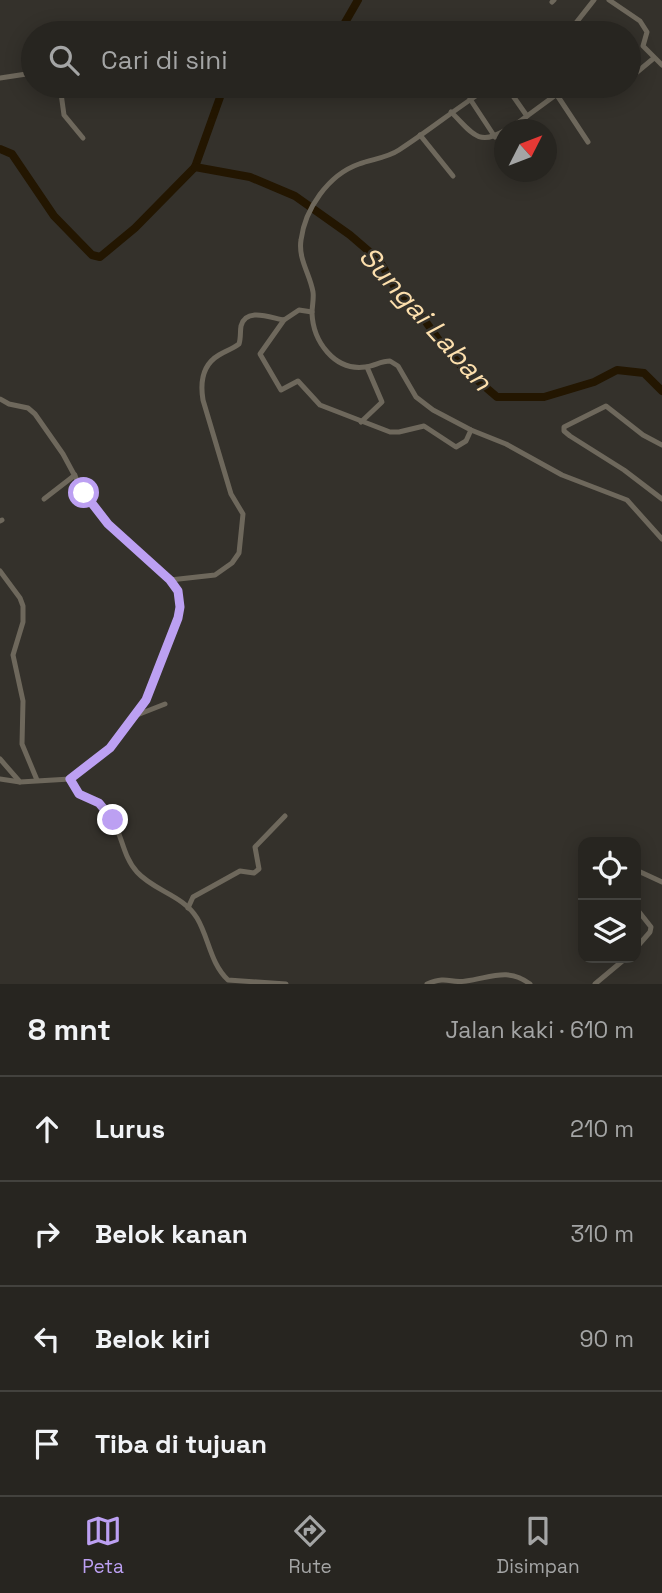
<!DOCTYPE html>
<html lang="id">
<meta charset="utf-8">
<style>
:root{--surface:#272520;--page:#33312d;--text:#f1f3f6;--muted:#a4a5a5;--line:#43423e;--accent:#bca0f2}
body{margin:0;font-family:"Space Grotesk",sans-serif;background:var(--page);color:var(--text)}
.controls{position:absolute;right:21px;bottom:21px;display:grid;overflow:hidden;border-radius:14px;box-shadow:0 4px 18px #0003}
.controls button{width:63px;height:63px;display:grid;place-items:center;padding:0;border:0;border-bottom:2px solid var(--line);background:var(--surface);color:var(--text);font:35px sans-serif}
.compass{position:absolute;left:494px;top:119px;width:63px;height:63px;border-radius:50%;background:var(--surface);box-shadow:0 4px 18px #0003;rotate:48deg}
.stop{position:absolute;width:21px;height:21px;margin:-16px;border:5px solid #bca0f2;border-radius:50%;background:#fff}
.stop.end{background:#bca0f2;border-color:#fff;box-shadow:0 2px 7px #0008}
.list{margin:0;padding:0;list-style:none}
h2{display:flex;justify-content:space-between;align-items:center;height:91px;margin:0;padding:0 28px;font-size:30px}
h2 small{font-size:23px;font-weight:400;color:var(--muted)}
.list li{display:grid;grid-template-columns:46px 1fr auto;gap:21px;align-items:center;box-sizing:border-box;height:105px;padding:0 28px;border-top:2px solid var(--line)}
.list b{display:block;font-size:26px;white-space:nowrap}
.list em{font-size:23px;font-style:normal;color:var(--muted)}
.icon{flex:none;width:38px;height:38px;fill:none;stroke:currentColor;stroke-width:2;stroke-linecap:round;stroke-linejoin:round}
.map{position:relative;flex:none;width:662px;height:984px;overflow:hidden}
.search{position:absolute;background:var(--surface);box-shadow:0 4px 18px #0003;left:21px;right:21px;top:21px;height:77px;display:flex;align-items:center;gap:18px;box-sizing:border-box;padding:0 24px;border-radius:38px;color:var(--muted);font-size:26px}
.sheet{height:511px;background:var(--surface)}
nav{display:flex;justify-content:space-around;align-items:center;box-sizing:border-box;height:98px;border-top:2px solid var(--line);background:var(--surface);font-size:19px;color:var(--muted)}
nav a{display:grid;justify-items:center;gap:4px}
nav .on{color:var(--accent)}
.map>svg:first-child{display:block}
</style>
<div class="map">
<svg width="662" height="984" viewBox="0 0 662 984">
<rect width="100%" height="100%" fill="#34312b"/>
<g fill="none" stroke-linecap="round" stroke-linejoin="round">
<g stroke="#231601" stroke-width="8">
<polyline points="336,33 339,33 358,0"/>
<polyline points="0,149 12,154 54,216 92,255 100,257 135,228 195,167 224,86"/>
<polyline points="195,167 250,177 295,196 350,235 379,260 397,291 421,315 441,343 462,367 497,397 544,397 594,382 617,370 644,373 662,391"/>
</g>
<g stroke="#6e685c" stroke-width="5">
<polyline points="609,0 640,21 647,32 643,46 662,65"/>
<polyline points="552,2 554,0"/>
<polyline points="568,33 594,0"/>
<polyline points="629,73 636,73 654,58"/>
<polyline points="0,78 33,73"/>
<polyline points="60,86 64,115 83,138"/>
<path d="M 491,86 C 459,106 430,130 399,150 C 387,158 372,159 359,164 C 328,175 305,209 301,240 C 298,259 310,274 313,292 C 314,299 312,306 312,313 C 313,341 334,371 365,367 C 374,366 381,361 390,361 L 398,366 L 416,397 L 433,410 L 471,430 L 506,444 L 562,475 L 627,500 L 662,539"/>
<polyline points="506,86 527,116"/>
<polyline points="551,86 588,142"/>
<polyline points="470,99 495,137"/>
<path d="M 451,112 C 471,131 477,147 504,131"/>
<polyline points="508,130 557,94"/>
<polyline points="420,135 453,176"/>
<polyline points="284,320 260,354 281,390 298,381 320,405 390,432 399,432 424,426 456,447 466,441 471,430"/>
<path d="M 0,399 L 9,404 L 28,408 L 35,414 L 63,454 L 84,493 L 101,517 L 170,580 C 179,593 181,602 178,618 L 146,700 L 137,715 L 110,748 L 70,779 C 79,800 95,797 109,814 C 122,831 122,856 137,872 C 154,891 183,895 197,918 C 209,938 210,963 228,980 L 286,984"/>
<polyline points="361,422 382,402 367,367"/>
<polyline points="662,445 643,435 606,406 564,427 564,431 570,436 624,470 662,499"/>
<polyline points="44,499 75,475"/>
<polyline points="0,521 2,520"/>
<polyline points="0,571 20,598 23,606 23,622 13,655 23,701 22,744 37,780"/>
<path d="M 170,580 L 215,575 L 232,563 L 239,553 L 243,514 L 231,494 L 203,400 C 200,382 202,365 219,355 C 226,351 232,349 239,344 C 241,338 240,332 241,326 C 246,307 271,318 284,320 L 299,310 L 312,312"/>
<polyline points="137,715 165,704"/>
<polyline points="0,759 20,782 70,779"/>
<polyline points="0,779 20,782"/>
<polyline points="636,870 662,882"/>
<polyline points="188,908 193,897 213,886 240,871 254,873 259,869 255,847 285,816"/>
<polyline points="636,908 651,927 650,932 636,948"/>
<path d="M 427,984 C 448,975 450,984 466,981 C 490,978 508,967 530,984"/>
<polyline points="595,984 626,958"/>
</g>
</g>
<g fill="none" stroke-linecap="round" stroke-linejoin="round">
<polyline stroke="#bca0f2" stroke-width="9" points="84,493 108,524 170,580 178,591 180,607 178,618 146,700 110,748 70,779 79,794 99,803 113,820"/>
</g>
<g text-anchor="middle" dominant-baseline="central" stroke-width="5" stroke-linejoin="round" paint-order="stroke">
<g font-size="28" font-style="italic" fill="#fcdfad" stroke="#34312b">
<text transform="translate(426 318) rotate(48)">Sungai Laban</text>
</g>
</g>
</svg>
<div class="controls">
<button><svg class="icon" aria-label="locate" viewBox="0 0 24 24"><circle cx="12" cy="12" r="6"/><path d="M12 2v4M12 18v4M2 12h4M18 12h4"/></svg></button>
<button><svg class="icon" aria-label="layers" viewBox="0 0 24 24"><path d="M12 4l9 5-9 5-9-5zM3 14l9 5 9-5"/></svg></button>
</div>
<svg class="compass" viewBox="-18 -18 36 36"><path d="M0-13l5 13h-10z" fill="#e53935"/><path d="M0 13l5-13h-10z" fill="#a4a5a5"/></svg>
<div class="stop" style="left:84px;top:493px"></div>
<div class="stop end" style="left:113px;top:820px"></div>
<div class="search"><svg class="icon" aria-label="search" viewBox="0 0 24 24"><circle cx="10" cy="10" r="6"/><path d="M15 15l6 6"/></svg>Cari di sini</div>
</div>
<section class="sheet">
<h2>8 mnt<small>Jalan kaki · 610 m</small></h2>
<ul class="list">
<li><svg class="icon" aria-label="ahead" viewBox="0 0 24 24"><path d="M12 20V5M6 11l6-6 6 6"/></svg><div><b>Lurus</b></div><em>210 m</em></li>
<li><svg class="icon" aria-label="right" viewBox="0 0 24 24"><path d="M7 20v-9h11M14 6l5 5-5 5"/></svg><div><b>Belok kanan</b></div><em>310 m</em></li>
<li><svg class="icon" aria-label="left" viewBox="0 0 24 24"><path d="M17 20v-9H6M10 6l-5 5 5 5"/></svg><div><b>Belok kiri</b></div><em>90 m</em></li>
<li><svg class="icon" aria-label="arrive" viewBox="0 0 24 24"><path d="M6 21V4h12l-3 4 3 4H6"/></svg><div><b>Tiba di tujuan</b></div></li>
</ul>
</section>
<nav>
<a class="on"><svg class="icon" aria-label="map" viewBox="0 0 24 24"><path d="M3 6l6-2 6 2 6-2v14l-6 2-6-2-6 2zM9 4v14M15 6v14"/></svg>Peta</a>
<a><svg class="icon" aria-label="directions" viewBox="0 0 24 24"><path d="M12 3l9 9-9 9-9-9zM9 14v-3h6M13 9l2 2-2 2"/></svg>Rute</a>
<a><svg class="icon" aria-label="saved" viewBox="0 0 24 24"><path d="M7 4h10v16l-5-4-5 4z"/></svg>Disimpan</a>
</nav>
